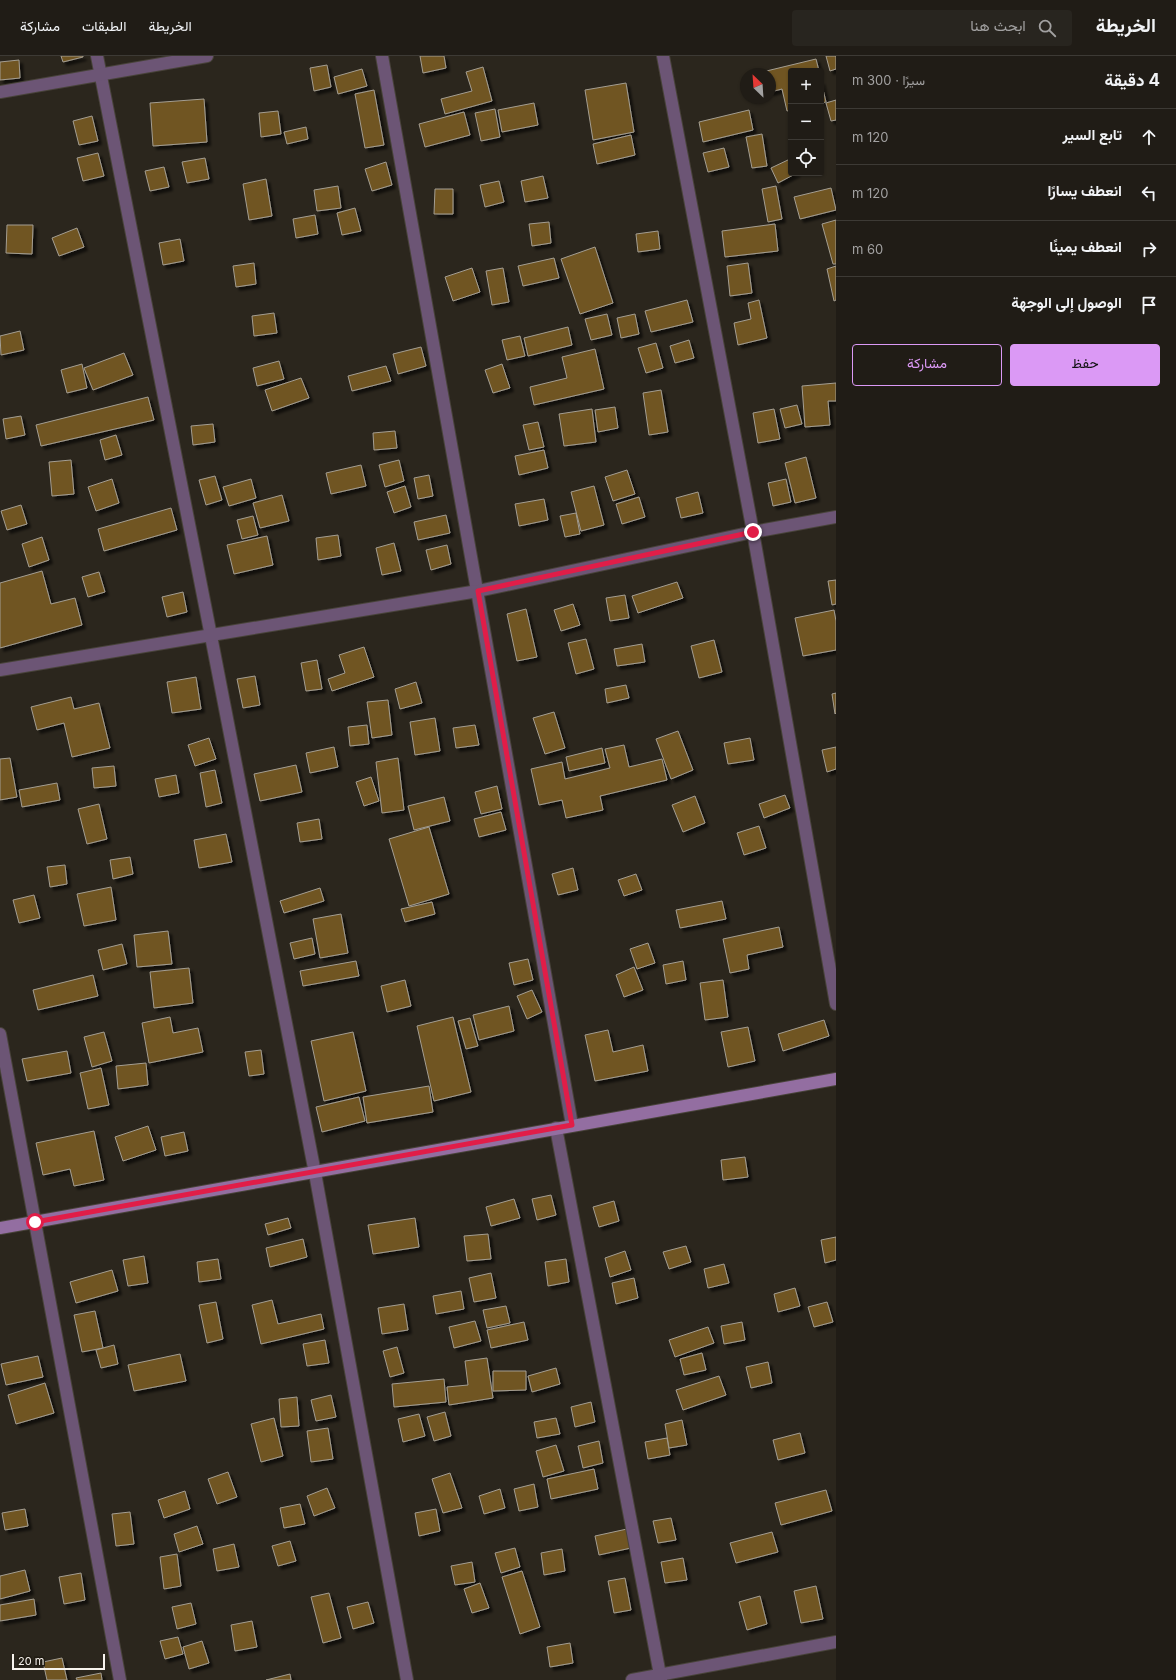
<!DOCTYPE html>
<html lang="ar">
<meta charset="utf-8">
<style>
:root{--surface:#201c16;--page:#28251f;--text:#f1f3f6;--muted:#a2a1a1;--line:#3d3a35;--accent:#db99f5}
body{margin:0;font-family:Inter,Vazirmatn,sans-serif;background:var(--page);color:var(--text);direction:rtl}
.controls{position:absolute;right:12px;top:12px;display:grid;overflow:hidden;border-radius:4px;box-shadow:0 1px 3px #0004}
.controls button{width:36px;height:36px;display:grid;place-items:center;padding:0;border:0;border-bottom:1px solid var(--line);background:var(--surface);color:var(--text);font:20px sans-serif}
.compass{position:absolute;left:740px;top:12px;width:36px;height:36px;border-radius:50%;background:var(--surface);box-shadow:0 1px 3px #0004;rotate:335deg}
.scale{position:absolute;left:12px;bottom:10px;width:93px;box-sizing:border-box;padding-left:4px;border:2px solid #f7f3ed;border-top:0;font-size:11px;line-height:14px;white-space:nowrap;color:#f7f3ed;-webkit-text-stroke:3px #211c13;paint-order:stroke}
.stop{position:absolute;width:12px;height:12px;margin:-9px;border:3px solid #e11d48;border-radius:50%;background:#fff}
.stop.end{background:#e11d48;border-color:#fff;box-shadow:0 1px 4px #0008}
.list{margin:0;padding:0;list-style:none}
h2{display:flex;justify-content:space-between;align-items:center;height:52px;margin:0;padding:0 16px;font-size:17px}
h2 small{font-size:13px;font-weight:400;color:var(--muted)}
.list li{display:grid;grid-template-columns:26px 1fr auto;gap:12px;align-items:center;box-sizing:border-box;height:56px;padding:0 16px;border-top:1px solid var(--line)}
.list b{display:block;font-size:15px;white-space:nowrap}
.list em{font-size:13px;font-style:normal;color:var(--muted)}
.actions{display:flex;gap:8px;padding:12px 16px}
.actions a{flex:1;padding:9px 0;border:1px solid var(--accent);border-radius:4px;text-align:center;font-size:14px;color:var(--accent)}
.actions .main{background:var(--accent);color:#111}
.icon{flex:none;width:22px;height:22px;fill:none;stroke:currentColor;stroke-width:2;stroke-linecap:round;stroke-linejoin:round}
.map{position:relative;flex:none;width:836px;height:1624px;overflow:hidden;direction:ltr}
header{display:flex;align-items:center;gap:24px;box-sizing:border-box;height:56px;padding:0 20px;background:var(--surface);border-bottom:1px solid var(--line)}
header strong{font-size:19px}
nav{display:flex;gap:22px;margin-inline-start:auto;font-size:14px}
.search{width:280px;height:36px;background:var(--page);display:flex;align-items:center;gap:10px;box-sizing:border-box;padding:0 14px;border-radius:4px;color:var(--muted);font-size:15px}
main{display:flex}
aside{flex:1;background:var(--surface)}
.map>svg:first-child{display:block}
</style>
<header>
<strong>الخريطة</strong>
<div class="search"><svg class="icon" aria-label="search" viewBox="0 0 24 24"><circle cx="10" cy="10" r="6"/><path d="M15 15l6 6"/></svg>ابحث هنا</div>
<nav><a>الخريطة</a><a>الطبقات</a><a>مشاركة</a></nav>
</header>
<main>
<aside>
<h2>4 دقيقة<small>سيرًا · 300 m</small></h2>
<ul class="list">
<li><svg class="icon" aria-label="ahead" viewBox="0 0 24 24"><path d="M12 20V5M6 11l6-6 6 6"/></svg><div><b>تابع السير</b></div><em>120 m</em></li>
<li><svg class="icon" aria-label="left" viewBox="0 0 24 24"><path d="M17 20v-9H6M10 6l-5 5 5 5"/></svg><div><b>انعطف يسارًا</b></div><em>120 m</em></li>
<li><svg class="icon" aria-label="right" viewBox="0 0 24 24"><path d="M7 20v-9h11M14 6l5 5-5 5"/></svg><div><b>انعطف يمينًا</b></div><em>60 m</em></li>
<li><svg class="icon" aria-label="arrive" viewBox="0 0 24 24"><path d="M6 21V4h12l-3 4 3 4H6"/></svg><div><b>الوصول إلى الوجهة</b></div></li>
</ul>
<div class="actions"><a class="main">حفظ</a><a>مشاركة</a></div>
</aside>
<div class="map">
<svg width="836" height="1624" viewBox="0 0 836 1624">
<defs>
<filter id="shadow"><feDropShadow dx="3.5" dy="3.5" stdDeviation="1" flood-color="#0009"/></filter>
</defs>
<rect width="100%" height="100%" fill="#2b261d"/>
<g fill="#6f5422" stroke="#a49e92" filter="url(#shadow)">
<polygon points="61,0 83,0 83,1 63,6"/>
<polygon points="420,0 444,0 446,12 423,17"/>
<polygon points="826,0 836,0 836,13 830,15"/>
<polygon points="816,3 819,15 791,15 791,54 787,55 782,33 770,36 770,18 754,18"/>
<polygon points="19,4 20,22 0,24 0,6"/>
<polygon points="327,9 331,31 314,35 310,12"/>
<polygon points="483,11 492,45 445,58 441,43 472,35 466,16"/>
<polygon points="362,13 367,30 338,38 334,21"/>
<polygon points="821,25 826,46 821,47"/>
<polygon points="626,27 634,76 593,84 585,34"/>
<polygon points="374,34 384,89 365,92 355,38"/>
<polygon points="204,43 207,86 153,90 150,47"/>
<polygon points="836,44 836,64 831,65 826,47"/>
<polygon points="534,47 538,69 502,76 498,54"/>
<polygon points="495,53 500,81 481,85 475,57"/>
<polygon points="749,54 753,74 703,86 699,66"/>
<polygon points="278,55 281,78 261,81 259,57"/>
<polygon points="464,56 470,79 425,91 419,68"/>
<polygon points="92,60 98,85 79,89 73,65"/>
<polygon points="306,71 308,83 287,88 284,76"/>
<polygon points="762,78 767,110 752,112 746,81"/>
<polygon points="631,79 635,99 597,108 593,88"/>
<polygon points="724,92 729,111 708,116 703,97"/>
<polygon points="98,97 104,120 83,125 77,102"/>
<polygon points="205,102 209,123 187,127 182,106"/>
<polygon points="790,103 791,117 797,117 778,127 771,112"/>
<polygon points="386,106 392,129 372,135 365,113"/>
<polygon points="164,111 169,131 150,135 145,115"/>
<polygon points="543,120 548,142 525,146 521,125"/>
<polygon points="266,123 272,160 249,164 243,128"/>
<polygon points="499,125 504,146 485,151 480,129"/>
<polygon points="338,130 341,152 317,155 314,134"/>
<polygon points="776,130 782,163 768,166 762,133"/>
<polygon points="831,132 836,154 800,163 794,141"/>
<polygon points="435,133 453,133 453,158 434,158"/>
<polygon points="355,152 361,175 342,179 337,157"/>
<polygon points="315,159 318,178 296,182 293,163"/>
<polygon points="836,164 836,208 833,208 822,168"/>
<polygon points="549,166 551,187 532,190 529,168"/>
<polygon points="775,168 778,195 725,201 722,175"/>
<polygon points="7,169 33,169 32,198 6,197"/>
<polygon points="77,172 84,191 59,200 52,182"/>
<polygon points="658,175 660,193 638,196 636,178"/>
<polygon points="180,183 184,205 163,209 159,187"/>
<polygon points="595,191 613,247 580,258 561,203"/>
<polygon points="554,202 559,222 523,230 518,210"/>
<polygon points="254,207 256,228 236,231 233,210"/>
<polygon points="748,207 752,237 730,240 727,210"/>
<polygon points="836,210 836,244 834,245 827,213"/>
<polygon points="472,212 480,236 453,245 445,221"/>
<polygon points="503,212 509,246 492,249 486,215"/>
<polygon points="687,244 693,266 651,276 645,255"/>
<polygon points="759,244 767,282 738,289 734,267 751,263 748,247"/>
<polygon points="274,257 277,277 254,280 252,260"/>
<polygon points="607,258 612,279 591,284 585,263"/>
<polygon points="635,258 639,278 621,282 617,262"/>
<polygon points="568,271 572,289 528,300 524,282"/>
<polygon points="20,275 24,294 1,299 0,280"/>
<polygon points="520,280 525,300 507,304 502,284"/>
<polygon points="689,284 694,302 675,307 670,290"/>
<polygon points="656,287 663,312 646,317 638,292"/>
<polygon points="421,291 426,310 398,318 393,298"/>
<polygon points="595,293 604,333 534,349 530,331 567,322 562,301"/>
<polygon points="124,297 133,319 93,334 84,312"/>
<polygon points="279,305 284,323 257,330 253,312"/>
<polygon points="82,308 87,332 67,337 61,314"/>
<polygon points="502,308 510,332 493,337 485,314"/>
<polygon points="386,310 391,325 352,335 348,320"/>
<polygon points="301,322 309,342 272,355 265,334"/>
<polygon points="836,327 836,345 828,345 830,369 805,371 802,330"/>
<polygon points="661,334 668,376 649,379 643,337"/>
<polygon points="148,341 154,364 41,390 36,369"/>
<polygon points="797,349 802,368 785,372 780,353"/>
<polygon points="615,351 618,372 598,376 595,354"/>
<polygon points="592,353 596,386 564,390 559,358"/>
<polygon points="774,353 780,383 758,387 753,357"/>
<polygon points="21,360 25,379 6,383 3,363"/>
<polygon points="538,366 544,391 529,394 523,369"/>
<polygon points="213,368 215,386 193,389 191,370"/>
<polygon points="395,375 397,392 374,394 373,377"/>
<polygon points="116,379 122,399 105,404 100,384"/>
<polygon points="544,394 548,412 519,419 515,400"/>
<polygon points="806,401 816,442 795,447 785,407"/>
<polygon points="71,404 74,438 52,440 49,406"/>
<polygon points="399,404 404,425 385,431 379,409"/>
<polygon points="361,409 366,430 331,438 326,417"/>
<polygon points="627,414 635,438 613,445 605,421"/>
<polygon points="429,419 433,440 418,443 414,422"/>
<polygon points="215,420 222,444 206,449 199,424"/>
<polygon points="112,423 119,447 96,455 88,431"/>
<polygon points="251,423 256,442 229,450 223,431"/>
<polygon points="786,423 791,446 773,450 768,427"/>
<polygon points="405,430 411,451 394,457 387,436"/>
<polygon points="594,430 604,469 581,475 571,436"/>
<polygon points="698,436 703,457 681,462 676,442"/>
<polygon points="282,439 289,465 260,472 253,447"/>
<polygon points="639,441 645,461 622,468 616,448"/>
<polygon points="544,443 548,464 519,470 515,448"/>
<polygon points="21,449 27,468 7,474 1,455"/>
<polygon points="171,452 177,474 104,495 98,473"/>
<polygon points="576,457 580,478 565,481 560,460"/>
<polygon points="446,459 450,477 418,484 414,466"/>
<polygon points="253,460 258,479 242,483 237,464"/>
<polygon points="338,479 341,500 318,504 316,482"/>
<polygon points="267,480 273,509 234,518 227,489"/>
<polygon points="42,481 49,504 29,511 22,488"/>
<polygon points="394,487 401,515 382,519 376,492"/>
<polygon points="447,489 451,508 431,514 426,494"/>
<polygon points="42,515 51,548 75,542 82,569 0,592 0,527"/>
<polygon points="99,516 105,536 88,541 82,521"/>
<polygon points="836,524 836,548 832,549 828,525"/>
<polygon points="677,526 683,542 638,557 632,540"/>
<polygon points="183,536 187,556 167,561 162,541"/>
<polygon points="625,539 629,562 610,565 606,542"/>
<polygon points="573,548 580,569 561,575 554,554"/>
<polygon points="526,553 537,601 517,605 507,558"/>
<polygon points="834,554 836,565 836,594 803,600 795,562"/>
<polygon points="586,583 594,613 576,618 568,587"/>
<polygon points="714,584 722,616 699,622 691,590"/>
<polygon points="642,588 645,606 617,610 614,593"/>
<polygon points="364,591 374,621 332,635 328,623 345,617 339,599"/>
<polygon points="317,604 322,633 306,635 301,607"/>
<polygon points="255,620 260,649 243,652 237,623"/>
<polygon points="196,621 201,653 172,657 167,626"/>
<polygon points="416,626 422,647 400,653 395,633"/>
<polygon points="626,629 629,642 607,647 605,633"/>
<polygon points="836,637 836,657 835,658 832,638"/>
<polygon points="71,641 74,653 99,647 110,692 72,701 64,667 37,674 31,651"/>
<polygon points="388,644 392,679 372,682 367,646"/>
<polygon points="554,656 565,692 545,698 533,662"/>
<polygon points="435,662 440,695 415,699 410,666"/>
<polygon points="367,669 369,688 350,690 348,671"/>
<polygon points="475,669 479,689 456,692 453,672"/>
<polygon points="678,675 693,714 671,723 656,683"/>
<polygon points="209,682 216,703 195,710 188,689"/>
<polygon points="750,682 754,704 728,708 724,687"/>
<polygon points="624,689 629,711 662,703 667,724 600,740 603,754 566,762 562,744 539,749 531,713 562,706 565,723 610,712 605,693"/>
<polygon points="334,691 338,711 310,717 306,697"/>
<polygon points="836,691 836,713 827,716 822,694"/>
<polygon points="602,692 605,707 569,715 566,701"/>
<polygon points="10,702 17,741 0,744 0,703"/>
<polygon points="398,702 404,754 382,757 376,706"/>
<polygon points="296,709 302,736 260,745 254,718"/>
<polygon points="114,710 116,730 94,732 92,712"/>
<polygon points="215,714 222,747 206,751 200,717"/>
<polygon points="176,719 179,737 159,741 155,723"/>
<polygon points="371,721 379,745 364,750 356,726"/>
<polygon points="57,727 60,744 22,751 19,734"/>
<polygon points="497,730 502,753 481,758 475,736"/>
<polygon points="785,739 790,752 764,762 759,748"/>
<polygon points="695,740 705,767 683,776 672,749"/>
<polygon points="444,741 450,765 414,774 408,750"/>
<polygon points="99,748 107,783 87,788 78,753"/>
<polygon points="501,756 506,774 479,781 474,763"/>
<polygon points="319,763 322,783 300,786 297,767"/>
<polygon points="759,770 766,792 744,799 737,777"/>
<polygon points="429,771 449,838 409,850 389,783"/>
<polygon points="226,778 232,806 199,812 194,784"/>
<polygon points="130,801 133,818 113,823 110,804"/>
<polygon points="65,809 67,828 50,831 47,811"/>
<polygon points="573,812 578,834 558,839 552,818"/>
<polygon points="636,818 642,834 624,840 618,824"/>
<polygon points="111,831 116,864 84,870 77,838"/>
<polygon points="320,832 324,845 284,857 280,845"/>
<polygon points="34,839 40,862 19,867 13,844"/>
<polygon points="722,845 726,863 680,872 676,854"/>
<polygon points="432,846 435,858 405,866 401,853"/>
<polygon points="341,858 348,897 320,902 313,863"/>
<polygon points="779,871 783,891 747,899 749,913 730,917 723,883"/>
<polygon points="168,875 172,908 137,911 134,879"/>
<polygon points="312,882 315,898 294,903 290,887"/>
<polygon points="648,887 655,907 637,913 630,893"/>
<polygon points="122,888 127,908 103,914 98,894"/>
<polygon points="528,903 533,924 514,929 509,907"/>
<polygon points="356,905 359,920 303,930 300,915"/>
<polygon points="683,905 686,924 666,928 663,909"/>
<polygon points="634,911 643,934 624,941 616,919"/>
<polygon points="189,912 193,947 154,952 150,916"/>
<polygon points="93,919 98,940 38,954 33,934"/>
<polygon points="405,924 411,950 387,956 381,930"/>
<polygon points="723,924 728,961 705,964 700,927"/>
<polygon points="532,934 542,956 527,963 517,940"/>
<polygon points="509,950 514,975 479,984 473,959"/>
<polygon points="170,961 173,977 198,972 203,996 149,1007 142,967"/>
<polygon points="453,961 471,1036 434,1045 417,970"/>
<polygon points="470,962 478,990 466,993 458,965"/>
<polygon points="824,964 829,980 783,995 778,978"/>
<polygon points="748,971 755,1005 728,1011 721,976"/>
<polygon points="608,974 613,996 643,989 648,1015 595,1025 585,979"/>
<polygon points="104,976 112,1005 92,1011 84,981"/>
<polygon points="353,976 366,1035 324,1045 311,985"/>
<polygon points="261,994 264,1018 249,1020 245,996"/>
<polygon points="67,995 71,1017 27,1025 22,1003"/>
<polygon points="146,1007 148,1029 118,1033 116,1010"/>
<polygon points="101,1012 109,1049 88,1053 80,1017"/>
<polygon points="429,1030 433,1056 367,1067 363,1041"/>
<polygon points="359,1041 365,1065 322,1076 316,1051"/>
<polygon points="148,1070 156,1094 123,1105 115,1081"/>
<polygon points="94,1075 104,1124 74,1130 70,1113 43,1119 36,1087"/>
<polygon points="184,1076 188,1095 165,1100 161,1081"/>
<polygon points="745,1101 748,1121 723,1124 721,1104"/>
<polygon points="551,1139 556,1159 537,1164 532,1143"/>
<polygon points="514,1143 520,1162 491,1170 486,1151"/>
<polygon points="614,1145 619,1165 599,1171 593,1151"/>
<polygon points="288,1162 291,1172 268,1179 265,1168"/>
<polygon points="415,1162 419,1191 373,1198 368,1169"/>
<polygon points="488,1178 491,1203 467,1205 464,1180"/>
<polygon points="836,1181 836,1204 825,1207 821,1184"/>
<polygon points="303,1183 307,1201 270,1211 266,1192"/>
<polygon points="686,1190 691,1206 669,1213 663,1196"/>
<polygon points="625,1195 631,1214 610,1221 605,1202"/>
<polygon points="144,1200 148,1227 128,1230 123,1204"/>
<polygon points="218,1203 221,1223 199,1226 197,1206"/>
<polygon points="566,1203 569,1226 548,1230 545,1206"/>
<polygon points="724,1208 729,1227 708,1232 704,1213"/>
<polygon points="112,1214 118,1235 76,1247 70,1226"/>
<polygon points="491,1217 496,1242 474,1246 469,1222"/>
<polygon points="634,1222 638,1242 616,1248 612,1227"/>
<polygon points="795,1232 800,1250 778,1256 774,1238"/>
<polygon points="461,1235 464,1253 436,1258 433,1240"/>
<polygon points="272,1244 278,1268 321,1258 324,1273 261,1288 252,1249"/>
<polygon points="216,1246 223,1283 207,1287 199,1249"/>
<polygon points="827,1246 833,1266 814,1271 808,1251"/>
<polygon points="404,1248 408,1274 382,1278 378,1252"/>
<polygon points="506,1250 510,1267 487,1272 483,1254"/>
<polygon points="95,1255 103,1292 82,1296 74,1259"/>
<polygon points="475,1265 481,1285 454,1292 449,1271"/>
<polygon points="524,1266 528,1284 491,1292 487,1274"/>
<polygon points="742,1266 745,1284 724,1288 721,1270"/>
<polygon points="708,1271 714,1287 675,1301 669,1284"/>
<polygon points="325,1284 329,1307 307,1310 303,1288"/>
<polygon points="114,1289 118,1308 101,1312 96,1294"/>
<polygon points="397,1291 404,1317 390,1321 383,1295"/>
<polygon points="702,1297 706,1314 684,1319 680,1303"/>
<polygon points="180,1298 186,1325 134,1335 128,1309"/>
<polygon points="38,1300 43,1321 6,1329 1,1308"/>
<polygon points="487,1302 493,1342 449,1349 447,1331 468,1329 465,1305"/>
<polygon points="768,1306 772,1327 751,1332 746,1311"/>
<polygon points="556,1312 560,1328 532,1336 528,1320"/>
<polygon points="493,1315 526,1315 526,1334 493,1335"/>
<polygon points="719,1320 726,1339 683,1354 676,1334"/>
<polygon points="444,1323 446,1346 394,1351 392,1328"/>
<polygon points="45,1327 54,1357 16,1368 8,1339"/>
<polygon points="331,1339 336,1361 316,1365 311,1344"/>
<polygon points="297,1341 299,1370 281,1371 279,1343"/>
<polygon points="591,1346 595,1366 575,1371 571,1351"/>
<polygon points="445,1356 451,1380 434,1385 427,1361"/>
<polygon points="419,1358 425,1380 403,1386 398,1363"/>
<polygon points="274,1362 283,1400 261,1406 251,1368"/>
<polygon points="556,1362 560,1378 537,1382 534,1366"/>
<polygon points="682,1364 687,1389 669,1392 665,1368"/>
<polygon points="328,1372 333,1403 311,1406 307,1375"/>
<polygon points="800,1377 805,1397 778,1404 773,1384"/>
<polygon points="667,1382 670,1399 648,1403 645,1386"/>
<polygon points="599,1385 603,1407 583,1412 578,1390"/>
<polygon points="556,1389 564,1415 543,1421 536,1395"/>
<polygon points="594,1413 598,1433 551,1443 547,1423"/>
<polygon points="228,1416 237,1441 217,1448 208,1423"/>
<polygon points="450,1417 462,1452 443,1457 432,1423"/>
<polygon points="534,1428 538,1451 519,1455 514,1433"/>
<polygon points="327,1432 335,1452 314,1460 307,1440"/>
<polygon points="500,1433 505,1452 484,1458 479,1440"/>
<polygon points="826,1434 832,1455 781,1469 775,1447"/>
<polygon points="185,1435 190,1453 164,1462 158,1444"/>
<polygon points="300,1448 305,1468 284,1472 280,1452"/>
<polygon points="25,1453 28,1470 5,1474 2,1457"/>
<polygon points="436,1453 440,1475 419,1480 415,1457"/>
<polygon points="130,1456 134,1488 116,1490 112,1458"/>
<polygon points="671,1462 676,1484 658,1487 653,1465"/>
<polygon points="197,1470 203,1488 179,1496 174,1478"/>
<polygon points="627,1473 631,1492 599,1499 595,1480"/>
<polygon points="772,1476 778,1496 736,1507 730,1487"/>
<polygon points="290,1485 296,1505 278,1510 272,1490"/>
<polygon points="234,1488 239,1511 217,1515 213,1493"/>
<polygon points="515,1492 520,1511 501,1517 495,1497"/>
<polygon points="562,1493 565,1515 544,1519 541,1497"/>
<polygon points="177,1498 181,1530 164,1533 160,1501"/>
<polygon points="683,1502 687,1524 665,1527 661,1506"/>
<polygon points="472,1506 475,1526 455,1529 451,1510"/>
<polygon points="25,1514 30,1535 0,1543 0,1520"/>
<polygon points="522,1515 540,1571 520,1578 502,1521"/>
<polygon points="81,1517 85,1544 64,1548 59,1521"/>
<polygon points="625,1522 631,1554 614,1557 608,1525"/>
<polygon points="480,1527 489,1552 472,1557 464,1533"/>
<polygon points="816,1530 823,1563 801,1567 794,1535"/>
<polygon points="329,1537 341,1582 323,1587 311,1541"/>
<polygon points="760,1540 767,1568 747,1574 739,1546"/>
<polygon points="34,1543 36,1559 0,1565 0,1549"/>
<polygon points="368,1546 374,1567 353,1573 347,1551"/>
<polygon points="191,1547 196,1568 177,1573 172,1551"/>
<polygon points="252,1565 257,1591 235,1595 231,1569"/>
<polygon points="178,1581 183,1598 165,1603 160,1585"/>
<polygon points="202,1585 209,1607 189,1613 183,1591"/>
<polygon points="570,1587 573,1607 550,1611 547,1591"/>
<polygon points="62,1602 67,1624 47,1624 43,1606"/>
<polygon points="101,1617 102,1624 77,1624 76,1622"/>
<polygon points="290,1618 291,1624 266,1624"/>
</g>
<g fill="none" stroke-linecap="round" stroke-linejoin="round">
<defs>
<g id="street">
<polyline points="97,0 211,580 315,1117 407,1624"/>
<polyline points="382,0 572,1069"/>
<polyline points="663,0 753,476 836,948"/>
<polyline points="0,36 207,0"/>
<polyline points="0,614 478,535 753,476 836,461"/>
<polyline points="0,978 120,1624"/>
<polyline points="556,1072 661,1624"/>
<polyline points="632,1624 836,1586"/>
</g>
<polyline id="secondary" points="0,1172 836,1023"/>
</defs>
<use href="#street" stroke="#48433a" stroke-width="14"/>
<use href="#secondary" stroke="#48433a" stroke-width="14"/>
<use href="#street" stroke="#6c5575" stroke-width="12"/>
<use href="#secondary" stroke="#936ea1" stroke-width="12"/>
</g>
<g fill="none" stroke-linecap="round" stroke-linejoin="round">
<polyline stroke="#e11d48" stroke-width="5" points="35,1166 572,1069 478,535 753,476"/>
</g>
</svg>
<div class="controls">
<button>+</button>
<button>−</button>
<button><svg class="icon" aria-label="locate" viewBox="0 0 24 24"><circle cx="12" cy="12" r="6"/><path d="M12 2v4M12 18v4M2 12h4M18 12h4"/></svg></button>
</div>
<svg class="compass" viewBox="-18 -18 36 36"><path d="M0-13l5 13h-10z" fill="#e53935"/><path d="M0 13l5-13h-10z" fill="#a2a1a1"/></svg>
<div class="scale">20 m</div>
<div class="stop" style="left:35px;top:1166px"></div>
<div class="stop end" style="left:753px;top:476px"></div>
</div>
</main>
